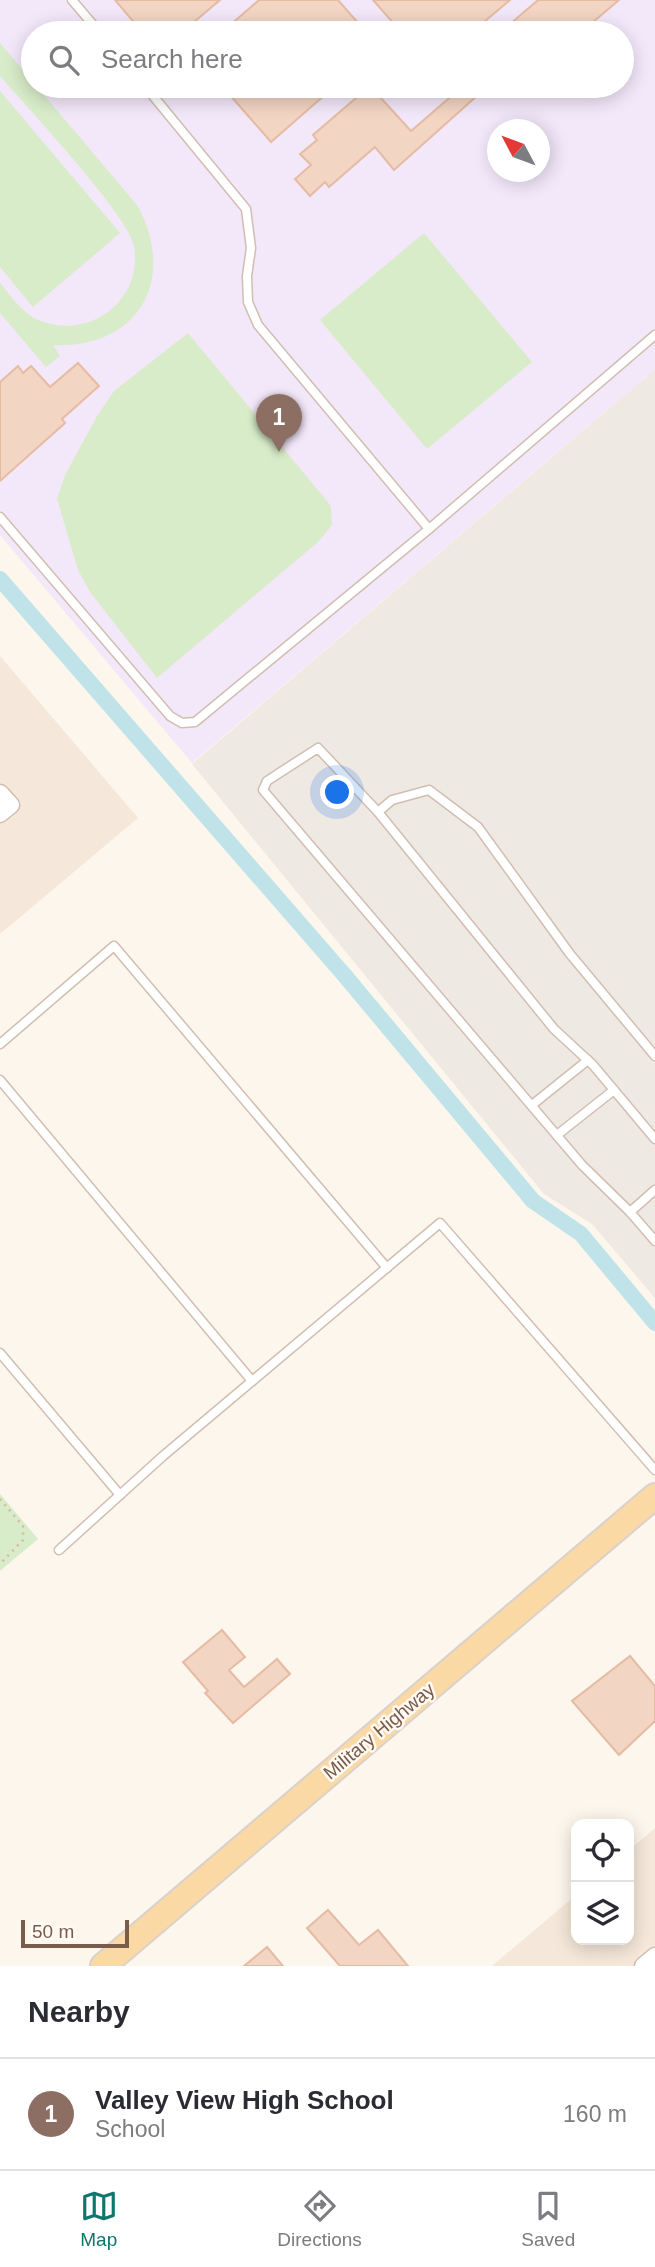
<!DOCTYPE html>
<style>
:root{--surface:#fff;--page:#f7f7f7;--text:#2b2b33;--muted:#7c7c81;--line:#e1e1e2;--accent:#0f766e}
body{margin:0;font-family:Helvetica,sans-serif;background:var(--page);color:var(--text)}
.controls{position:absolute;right:21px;bottom:21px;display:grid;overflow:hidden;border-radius:14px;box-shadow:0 4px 18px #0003}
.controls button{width:63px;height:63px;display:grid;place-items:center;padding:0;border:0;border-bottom:2px solid var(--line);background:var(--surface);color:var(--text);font:35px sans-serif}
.compass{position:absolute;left:487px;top:119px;width:63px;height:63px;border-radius:50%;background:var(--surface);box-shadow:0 4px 18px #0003;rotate:311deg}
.scale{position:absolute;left:21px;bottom:18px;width:108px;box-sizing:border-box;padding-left:7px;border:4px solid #7a5c4d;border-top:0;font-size:19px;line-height:24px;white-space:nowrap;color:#7a5c4d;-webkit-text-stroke:5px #fffaf3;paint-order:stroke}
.you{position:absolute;left:338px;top:793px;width:24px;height:24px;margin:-18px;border:5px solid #fff;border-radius:50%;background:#1a73e8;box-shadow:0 0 0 10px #1a73e833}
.badge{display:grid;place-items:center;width:46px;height:46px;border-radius:50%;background:var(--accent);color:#fff;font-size:23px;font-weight:700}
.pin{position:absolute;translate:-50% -58px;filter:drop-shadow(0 2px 4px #0008)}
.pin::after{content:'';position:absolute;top:37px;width:24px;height:21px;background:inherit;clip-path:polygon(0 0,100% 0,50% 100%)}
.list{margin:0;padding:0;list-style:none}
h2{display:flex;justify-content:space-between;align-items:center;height:91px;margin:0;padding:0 28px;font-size:30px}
h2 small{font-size:23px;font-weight:400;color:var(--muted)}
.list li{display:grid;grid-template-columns:46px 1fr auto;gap:21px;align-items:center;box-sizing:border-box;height:112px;padding:0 28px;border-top:2px solid var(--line)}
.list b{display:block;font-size:26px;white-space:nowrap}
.list p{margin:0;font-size:23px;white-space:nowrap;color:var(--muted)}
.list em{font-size:23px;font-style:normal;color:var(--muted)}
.icon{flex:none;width:38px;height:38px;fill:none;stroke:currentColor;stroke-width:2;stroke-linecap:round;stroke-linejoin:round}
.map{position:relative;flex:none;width:655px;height:1966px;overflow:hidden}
.search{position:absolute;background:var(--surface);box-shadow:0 4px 18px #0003;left:21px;right:21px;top:21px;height:77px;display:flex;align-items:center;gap:18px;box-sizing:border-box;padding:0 24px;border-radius:38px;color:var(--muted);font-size:26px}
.sheet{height:203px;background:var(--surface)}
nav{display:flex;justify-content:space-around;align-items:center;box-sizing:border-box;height:98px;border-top:2px solid var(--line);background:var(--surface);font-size:19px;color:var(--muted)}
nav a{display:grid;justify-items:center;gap:4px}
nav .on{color:var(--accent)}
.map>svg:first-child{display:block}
</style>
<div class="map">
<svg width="655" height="1966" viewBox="0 0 655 1966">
<rect width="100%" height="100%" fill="#fdf6ec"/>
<g fill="#f5e8da">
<polygon points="0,656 138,818 0,934"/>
<polygon points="655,1828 655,1966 492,1966 576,1895 576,1940 629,1940 629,1850"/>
</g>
<polygon fill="#efe9e4" points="655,369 655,1298 592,1224 544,1194 192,764"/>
<path fill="#f3e8fa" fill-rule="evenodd" d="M 0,0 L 655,0 L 655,369 L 192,763 L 0,535 ZM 33,33 L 622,33 L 622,86 L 33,86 ZM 498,130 L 540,130 L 540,172 L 498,172 Z"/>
<g fill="#d8ecc9">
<path d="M 0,43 L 137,205 C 178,279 139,349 53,345 L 60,356 L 46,367 L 0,313 L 0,283 C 11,296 22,313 38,320 C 88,341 143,302 134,246 C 129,216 26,106 0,76 Z"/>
<polygon points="0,91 120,233 33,307 0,267"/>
<polygon points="424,233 532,362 427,449 320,320"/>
<polygon points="188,333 331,506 332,525 318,542 157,678 90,592 78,570 57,499 65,475 97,416 114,391"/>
<polygon points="0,1494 38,1539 0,1571"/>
</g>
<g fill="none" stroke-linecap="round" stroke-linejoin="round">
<polyline stroke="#bfe3e8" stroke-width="16" points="0,579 346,977 533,1201 581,1234 655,1323"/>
</g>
<g fill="#f3d5c3" stroke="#e6bba3" stroke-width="2">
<polygon points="115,0 220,0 181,33 143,33"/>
<polygon points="259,0 338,0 367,33 221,33"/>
<polygon points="373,0 510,0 471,33 402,33"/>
<polygon points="538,0 619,0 580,33 518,33 510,24"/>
<polygon points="222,86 335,86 271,142"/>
<polygon points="370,86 411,131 463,86 488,86 394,170 375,147 329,187 325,182 310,196 295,179 311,165 300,154 317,140 313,135"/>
<polygon points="78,363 99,386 62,419 65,423 0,481 0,382 18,366 23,373 31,366 50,387"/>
<polygon points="222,1630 245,1657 229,1670 244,1687 277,1659 290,1674 233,1723 205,1693 208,1691 183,1662"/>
<polygon points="630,1656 655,1686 655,1721 619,1755 572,1701"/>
<polygon points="328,1910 359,1945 378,1930 408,1966 340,1966 307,1928"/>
<polygon points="267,1947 283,1966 244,1966"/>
</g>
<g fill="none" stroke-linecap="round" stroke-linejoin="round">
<defs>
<g id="lane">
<polyline points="72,0 100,33"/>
<polyline points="145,86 246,209 251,248 247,276 248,302 258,325 429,529"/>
<polyline points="0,517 170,716 182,723 195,722 429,529 655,335"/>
<polyline points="378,812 554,1029 593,1065 655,1139"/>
<polyline points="0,1044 114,946 387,1268"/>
<polyline points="655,1056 570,954 478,827 429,790 392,800 378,812 318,748 267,781 263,790 582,1165 630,1212 655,1241"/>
<polyline points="0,1080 252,1381"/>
<polyline points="532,1105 588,1060"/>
<polyline points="557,1135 614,1090"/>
<polyline points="630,1212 655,1190"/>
<polyline points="0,1353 120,1495"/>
<polyline points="59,1550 163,1456 440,1223 655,1470"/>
</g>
<g id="street">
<polyline points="0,793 11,805 0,814"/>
<polyline points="643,1966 655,1956"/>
</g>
<polyline id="primary" points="103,1966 655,1496"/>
</defs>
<use href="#lane" stroke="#d1beb0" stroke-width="11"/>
<use href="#street" stroke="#d1beb0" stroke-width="19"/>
<use href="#primary" stroke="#dad1cd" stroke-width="28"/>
<polyline stroke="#d9b8a5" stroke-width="2.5" stroke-dasharray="2 5" stroke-linecap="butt" points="0,1499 23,1526 23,1540 0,1564"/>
<use href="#lane" stroke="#fff" stroke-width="8"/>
<use href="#street" stroke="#fff" stroke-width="16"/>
<use href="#primary" stroke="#fbd9a5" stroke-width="24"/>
</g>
<g text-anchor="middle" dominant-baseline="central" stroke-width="5" stroke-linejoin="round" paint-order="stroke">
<g font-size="19" fill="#7a5c4d" stroke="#fffaf3">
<text transform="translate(379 1731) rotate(-40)">Military Highway</text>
</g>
</g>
</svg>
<div class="controls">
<button><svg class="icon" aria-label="locate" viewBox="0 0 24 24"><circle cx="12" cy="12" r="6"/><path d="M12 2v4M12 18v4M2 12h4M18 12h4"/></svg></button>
<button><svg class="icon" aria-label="layers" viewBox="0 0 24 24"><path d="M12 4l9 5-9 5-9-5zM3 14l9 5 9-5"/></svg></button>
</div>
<svg class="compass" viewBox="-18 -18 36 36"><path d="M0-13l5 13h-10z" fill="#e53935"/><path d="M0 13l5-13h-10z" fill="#7c7c81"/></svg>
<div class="scale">50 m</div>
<div class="you"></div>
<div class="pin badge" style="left:279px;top:452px;background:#8d6e63">1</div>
<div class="search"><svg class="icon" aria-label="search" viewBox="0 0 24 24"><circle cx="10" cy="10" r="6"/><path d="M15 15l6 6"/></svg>Search here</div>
</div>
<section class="sheet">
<h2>Nearby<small></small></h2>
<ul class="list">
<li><span class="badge" style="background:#8d6e63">1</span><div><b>Valley View High School</b><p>School</p></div><em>160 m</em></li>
</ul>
</section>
<nav>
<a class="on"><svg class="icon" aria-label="map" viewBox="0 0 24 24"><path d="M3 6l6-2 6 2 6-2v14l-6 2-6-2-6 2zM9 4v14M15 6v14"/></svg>Map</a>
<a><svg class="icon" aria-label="directions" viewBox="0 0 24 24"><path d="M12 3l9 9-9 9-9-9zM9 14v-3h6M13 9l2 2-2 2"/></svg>Directions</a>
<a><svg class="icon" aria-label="saved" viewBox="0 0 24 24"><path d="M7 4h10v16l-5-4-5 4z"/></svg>Saved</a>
</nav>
